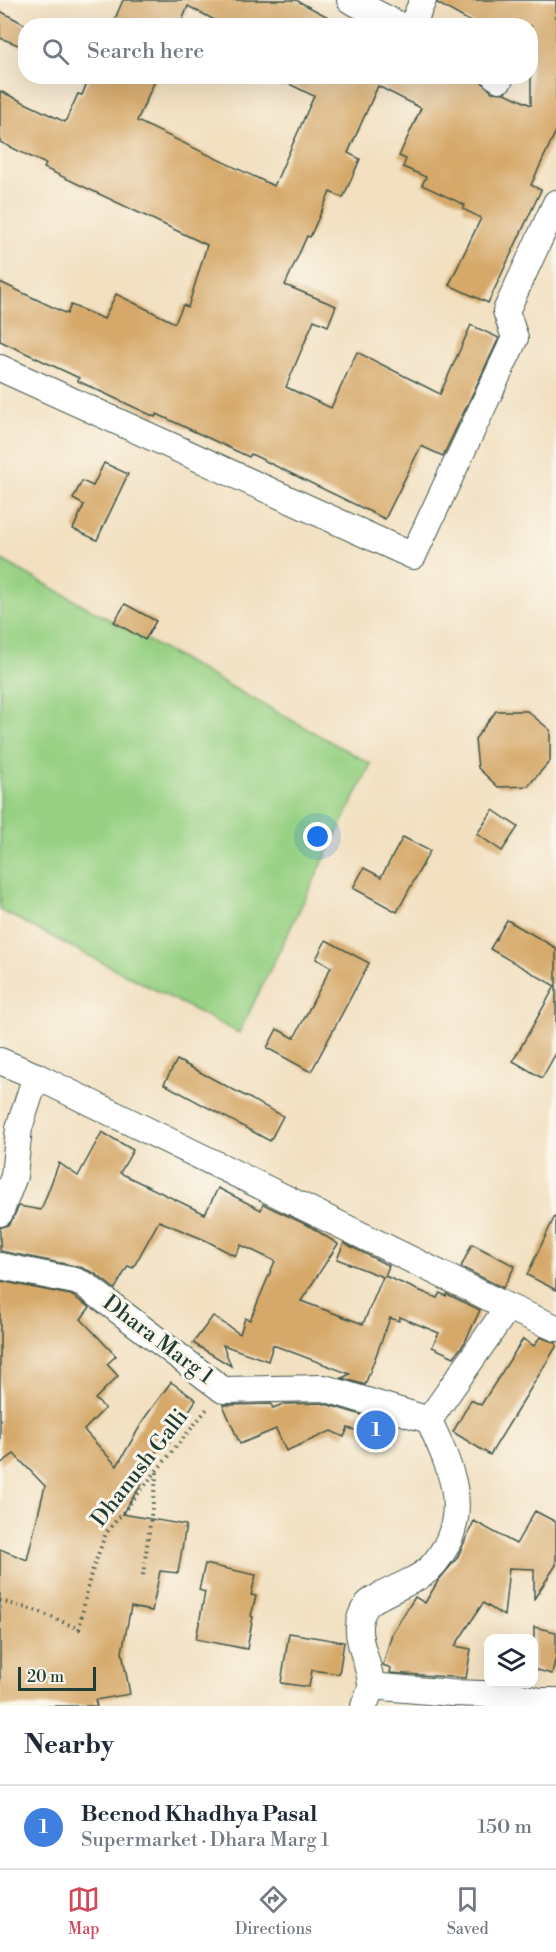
<!DOCTYPE html>
<meta charset="utf-8">
<style>
:root{--surface:#fff;--page:#f6f6f7;--text:#1f2937;--muted:#747a83;--line:#e0e1e3;--accent:#d1495b}
body{margin:0;font-family:"Libre Bodoni",serif;background:var(--page);color:var(--text)}
.controls{position:absolute;right:18px;bottom:18px;display:grid;overflow:hidden;border-radius:12px;box-shadow:0 6px 24px #0002}
.controls button{width:54px;height:54px;display:grid;place-items:center;padding:0;border:0;border-bottom:2px solid var(--line);background:var(--surface);color:var(--text);font:30px sans-serif}
.scale{position:absolute;left:18px;bottom:15px;width:78px;box-sizing:border-box;padding-left:6px;border:3px solid #1f3d34;border-top:0;font-size:16px;line-height:21px;white-space:nowrap;color:#1f3d34;-webkit-text-stroke:4px #fbf7ec;paint-order:stroke}
.you{position:absolute;left:318px;top:837px;width:21px;height:21px;margin:-15px;border:4px solid #fff;border-radius:50%;background:#1a73e8;box-shadow:0 0 0 9px #1a73e833}
.badge{display:grid;place-items:center;width:39px;height:39px;border-radius:50%;background:var(--accent);color:#fff;font-size:20px;font-weight:700}
.pin{position:absolute;translate:-50% -50%;border:3px solid #fff;box-shadow:0 2px 6px #0006}
.list{margin:0;padding:0;list-style:none}
h2{display:flex;justify-content:space-between;align-items:center;height:78px;margin:0;padding:0 24px;font-size:26px}
h2 small{font-size:20px;font-weight:400;color:var(--muted)}
.list li{display:grid;grid-template-columns:39px 1fr auto;gap:18px;align-items:center;box-sizing:border-box;height:84px;padding:0 24px;border-top:2px solid var(--line)}
.list b{display:block;font-size:22px;white-space:nowrap}
.list p{margin:0;font-size:20px;white-space:nowrap;color:var(--muted)}
.list em{font-size:20px;font-style:normal;color:var(--muted)}
.icon{flex:none;width:33px;height:33px;fill:none;stroke:currentColor;stroke-width:2;stroke-linecap:round;stroke-linejoin:round}
.map{position:relative;flex:none;width:556px;height:1706px;overflow:hidden}
.search{position:absolute;background:var(--surface);box-shadow:0 6px 24px #0002;left:18px;right:18px;top:18px;height:66px;display:flex;align-items:center;gap:15px;box-sizing:border-box;padding:0 21px;border-radius:24px;color:var(--muted);font-size:22px}
.sheet{height:162px;background:var(--surface)}
nav{display:flex;justify-content:space-around;align-items:center;box-sizing:border-box;height:84px;border-top:2px solid var(--line);background:var(--surface);font-size:16px;color:var(--muted)}
nav a{display:grid;justify-items:center;gap:3px}
nav .on{color:var(--accent)}
.map>svg:first-child{display:block}
</style>
<div class="map">
<svg width="556" height="1706" viewBox="0 0 556 1706">
<rect width="100%" height="100%" fill="#fbf7ec"/>
<filter id="ink" filterUnits="userSpaceOnUse"><feTurbulence type="fractalNoise" baseFrequency=".0167" numOctaves="2"/><feDisplacementMap in="SourceGraphic" scale="12" xChannelSelector="R" yChannelSelector="G"/><feConvolveMatrix kernelMatrix="1 2 1 2 8 2 1 2 1" color-interpolation-filters="sRGB"/></filter>
<filter id="wash" filterUnits="userSpaceOnUse"><feTurbulence type="fractalNoise" baseFrequency=".008" numOctaves="4" result="noise"/><feDisplacementMap in="SourceGraphic" scale="24" xChannelSelector="R" yChannelSelector="G"/><feGaussianBlur stdDeviation="1.35" result="paint"/><feColorMatrix in="noise" values="0 0 0 0 0 0 0 0 0 0 0 0 0 0 0 0 0 1.4 0 .05"/><feComposite in="paint" operator="in"/></filter>
<g filter="url(#wash)">
<rect width="100%" height="100%" fill="#f2e0c1"/>
<polygon fill="#98d184" stroke="#5c875c" stroke-width="1.5" points="0,559 371,764 239,1033 0,910"/>
<g id="blocks">
<g fill="#d6a869">
<polygon points="123,0 296,0 345,26 226,26 188,6 180,26 112,26"/>
<polygon points="438,0 556,0 556,131 531,185 541,190 488,303 449,285 481,218 463,209 465,205 422,185 426,177 403,167 406,159 399,156 421,108 378,86 348,153 360,159 343,198 330,192 310,237 307,236 285,285 336,306 328,326 314,320 286,387 331,408 357,352 440,394 471,325 499,338 443,456 421,446 385,519 251,454 249,457 157,414 155,417 78,381 79,378 0,341 0,282 67,314 71,305 104,319 116,294 175,323 183,305 188,307 207,245 44,168 46,164 0,142 0,91 65,122 78,94 82,95 90,76 157,76 137,121 274,186 314,96 273,76 469,76 482,82 492,92 505,93 531,105 531,26 478,26 437,3"/>
<polygon points="0,11 26,25 26,48 0,38"/>
<polygon points="104,463 128,474 97,540 73,529 84,505 73,499 82,481 93,486"/>
<polygon points="125,604 156,621 145,640 114,622"/>
<polygon points="496,711 527,711 550,730 550,761 528,786 498,787 478,768 475,739"/>
<polygon points="493,810 518,827 502,851 477,834"/>
<polygon points="403,837 430,851 397,912 353,888 364,868 381,877"/>
<polygon points="507,920 556,948 556,1053 542,1078 513,1061 555,986 490,949"/>
<polygon points="326,940 369,963 311,1072 267,1048 277,1029 294,1038 331,967 316,959"/>
<polygon points="177,1060 283,1116 270,1141 164,1084"/>
<polygon points="102,1132 133,1150 120,1173 205,1214 218,1188 261,1210 263,1204 311,1227 338,1244 301,1301 363,1324 383,1277 337,1259 344,1243 389,1266 385,1276 437,1298 440,1293 446,1296 447,1294 480,1310 465,1342 454,1357 432,1347 439,1333 400,1317 399,1321 390,1318 365,1385 342,1378 350,1374 273,1345 268,1361 223,1345 231,1366 193,1343 213,1316 240,1334 245,1318 250,1320 275,1261 241,1245 235,1256 205,1240 159,1221 133,1268 128,1266 115,1289 94,1273 80,1267 0,1251 0,1228 10,1224 19,1206 41,1210 59,1163 78,1176"/>
<polygon points="556,1214 556,1290 527,1275"/>
<polygon points="472,1244 515,1266 503,1288 461,1267"/>
<polygon points="0,1281 71,1295 90,1307 81,1319 116,1356 107,1364 118,1376 95,1399 105,1408 84,1430 117,1466 146,1416 171,1382 196,1400 169,1442 164,1438 138,1481 142,1484 122,1514 186,1525 178,1573 160,1571 152,1611 131,1607 122,1652 130,1694 95,1700 97,1706 0,1706 0,1549 27,1560 45,1486 14,1454 0,1464"/>
<polygon points="540,1337 556,1343 556,1347 490,1455 453,1432 471,1400 481,1405 523,1339 534,1346"/>
<polygon points="322,1403 382,1421 377,1437 348,1428 344,1437 331,1431 286,1451 276,1429 240,1444 223,1405 271,1404 273,1408 283,1404"/>
<polygon points="535,1511 556,1522 556,1565 534,1599 534,1569 509,1568 504,1616 483,1603 455,1646 471,1649 466,1678 390,1673 391,1668 383,1665 392,1633 415,1597 425,1603 438,1581 457,1558 474,1521 516,1544"/>
<polygon points="205,1564 256,1575 251,1595 256,1596 251,1616 253,1617 247,1649 196,1639 205,1592 199,1590"/>
<polygon points="534,1627 556,1632 556,1656 552,1674 534,1669"/>
<polygon points="289,1633 344,1642 339,1674 312,1670 309,1687 281,1683"/>
</g>
</g>
</g>
<g filter="url(#ink)">
<use href="#blocks" fill-opacity="0" stroke="#3f5549" stroke-width="1.5"/>
<g fill="none" stroke-linecap="round" stroke-linejoin="round">
<defs>
<g id="minor">
<polyline points="350,0 401,26"/>
<polyline points="412,26 423,0"/>
<polyline points="495,76 500,79"/>
<polyline points="0,368 413,556 515,338 506,311 556,203"/>
<polyline points="0,1061 36,1076 508,1307 556,1328"/>
<polyline points="0,1213 14,1176 19,1128 36,1076"/>
<polyline points="0,1266 75,1281 85,1285 223,1390 324,1388 429,1420 508,1307"/>
<polyline points="371,1686 451,1693 513,1695 539,1701 556,1701"/>
<path d="M 364,1706 C 366,1700 371,1691 371,1685 C 370,1658 347,1631 367,1605 C 373,1597 412,1582 423,1574 C 433,1567 440,1557 446,1546 C 469,1501 447,1462 429,1420"/>
</g>
</defs>
<use href="#minor" stroke="#3f5549" stroke-width="28"/>
<g stroke="#3f5549" stroke-width="4" stroke-dasharray="1.5 4.5" stroke-linecap="butt">
<polyline points="143,1575 157,1472"/>
<polyline points="0,1601 38,1611 79,1629 90,1577 106,1533 207,1409"/>
</g>
<use href="#minor" stroke="#fff" stroke-width="26"/>
</g>
</g>
<g text-anchor="middle" dominant-baseline="central" stroke-width="6" stroke-linejoin="round" paint-order="stroke">
<g font-size="22" fill="#1f3d34" stroke="#fbf7ec">
<text transform="translate(158 1340) rotate(37)">Dhara Marg 1</text>
<text transform="translate(140 1468) rotate(-52)">Dhanush Galli</text>
</g>
</g>
</svg>
<div class="controls">
<button><svg class="icon" aria-label="layers" viewBox="0 0 24 24"><path d="M12 4l9 5-9 5-9-5zM3 14l9 5 9-5"/></svg></button>
</div>
<div class="scale">20 m</div>
<div class="you"></div>
<div class="pin badge" style="left:376px;top:1430px;background:#3f7fe0">1</div>
<div class="search"><svg class="icon" aria-label="search" viewBox="0 0 24 24"><circle cx="10" cy="10" r="6"/><path d="M15 15l6 6"/></svg>Search here</div>
</div>
<section class="sheet">
<h2>Nearby<small></small></h2>
<ul class="list">
<li><span class="badge" style="background:#3f7fe0">1</span><div><b>Beenod Khadhya Pasal</b><p>Supermarket · Dhara Marg 1</p></div><em>150 m</em></li>
</ul>
</section>
<nav>
<a class="on"><svg class="icon" aria-label="map" viewBox="0 0 24 24"><path d="M3 6l6-2 6 2 6-2v14l-6 2-6-2-6 2zM9 4v14M15 6v14"/></svg>Map</a>
<a><svg class="icon" aria-label="directions" viewBox="0 0 24 24"><path d="M12 3l9 9-9 9-9-9zM9 14v-3h6M13 9l2 2-2 2"/></svg>Directions</a>
<a><svg class="icon" aria-label="saved" viewBox="0 0 24 24"><path d="M7 4h10v16l-5-4-5 4z"/></svg>Saved</a>
</nav>
